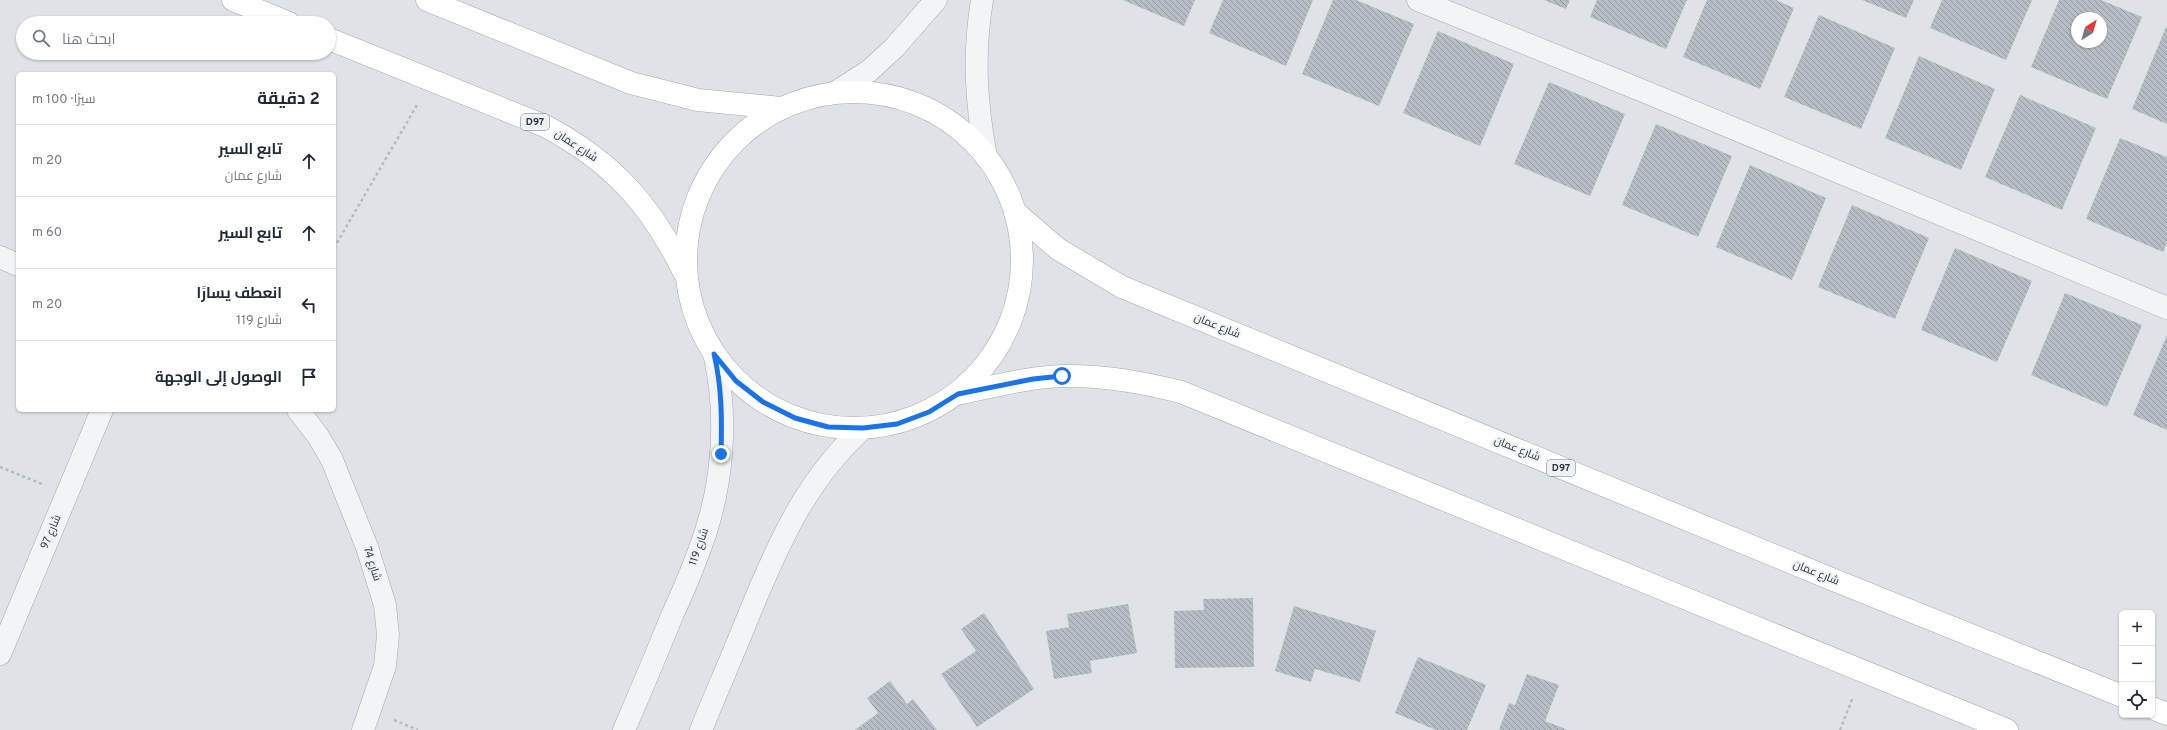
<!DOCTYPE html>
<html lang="ar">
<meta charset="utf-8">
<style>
:root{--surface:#fff;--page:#f2f2f3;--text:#1f2937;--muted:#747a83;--line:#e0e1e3}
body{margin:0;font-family:Overpass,Cairo,sans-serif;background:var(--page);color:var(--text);direction:rtl}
.controls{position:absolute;right:12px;bottom:12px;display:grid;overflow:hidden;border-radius:6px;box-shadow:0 1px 3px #0004}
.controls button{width:36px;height:36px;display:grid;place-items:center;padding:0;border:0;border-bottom:1px solid var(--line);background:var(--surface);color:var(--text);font:20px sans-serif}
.compass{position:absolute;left:2071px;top:12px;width:36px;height:36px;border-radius:50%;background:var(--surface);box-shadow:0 1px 3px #0004;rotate:37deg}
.stop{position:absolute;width:12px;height:12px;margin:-9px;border:3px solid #1a73e8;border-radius:50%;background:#fff}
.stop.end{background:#1a73e8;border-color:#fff;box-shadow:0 1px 4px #0008}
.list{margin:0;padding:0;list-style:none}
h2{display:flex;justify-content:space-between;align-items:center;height:52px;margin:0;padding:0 16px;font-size:17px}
h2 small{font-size:13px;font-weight:400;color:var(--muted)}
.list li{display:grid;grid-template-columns:26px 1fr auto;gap:12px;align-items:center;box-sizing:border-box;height:72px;padding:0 16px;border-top:1px solid var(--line)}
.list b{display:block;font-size:15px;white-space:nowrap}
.list p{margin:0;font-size:13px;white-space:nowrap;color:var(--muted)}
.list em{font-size:13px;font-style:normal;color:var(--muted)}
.icon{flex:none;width:22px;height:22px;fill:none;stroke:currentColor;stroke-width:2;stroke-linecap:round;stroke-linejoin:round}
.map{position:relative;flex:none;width:2167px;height:730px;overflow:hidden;direction:ltr}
.search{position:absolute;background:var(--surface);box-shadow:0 1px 3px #0004;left:16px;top:16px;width:320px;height:44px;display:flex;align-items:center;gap:10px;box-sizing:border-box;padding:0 14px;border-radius:22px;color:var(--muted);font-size:15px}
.panel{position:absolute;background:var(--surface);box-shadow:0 1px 3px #0004;left:16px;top:72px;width:320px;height:340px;border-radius:6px;direction:rtl}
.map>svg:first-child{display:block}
</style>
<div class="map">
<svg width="2167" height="730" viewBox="0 0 2167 730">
<defs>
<pattern id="building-back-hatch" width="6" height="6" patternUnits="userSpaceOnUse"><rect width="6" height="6" fill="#b7bdc4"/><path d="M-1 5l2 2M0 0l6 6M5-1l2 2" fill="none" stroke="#959aa0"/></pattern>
</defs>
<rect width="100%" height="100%" fill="#dfe3e7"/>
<g fill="url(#building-back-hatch)" fill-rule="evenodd">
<polygon points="1123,0 1195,0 1184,26"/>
<polygon points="1223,0 1313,0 1286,66 1209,33"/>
<polygon points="1333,0 1356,0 1414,24 1379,106 1302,74"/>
<polygon points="1544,0 1570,0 1566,9"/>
<polygon points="1597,0 1687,0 1666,49 1590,17"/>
<polygon points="1707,0 1776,0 1794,8 1760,89 1683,57"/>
<polygon points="1862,0 1914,0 1906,18"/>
<polygon points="1942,0 2032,0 2006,60 1930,28"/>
<path d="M 2059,0 L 2101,0 L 2142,17 L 2107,99 L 2031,67 ZM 2077,18 L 2101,18 L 2101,42 L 2077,42 Z"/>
<polygon points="1819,15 1895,48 1861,129 1784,97"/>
<polygon points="2166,27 2167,28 2167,124 2132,109"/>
<polygon points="1438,31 1514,64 1480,146 1403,113"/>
<polygon points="1919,56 1995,89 1961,170 1885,138"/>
<polygon points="1549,82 1625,114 1590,196 1514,164"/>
<polygon points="2020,95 2096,128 2062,210 1985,177"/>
<polygon points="1656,124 1732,156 1698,237 1622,205"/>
<polygon points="2120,138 2167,157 2167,242 2163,252 2086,219"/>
<polygon points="1750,165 1826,198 1792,280 1716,247"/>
<polygon points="1852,205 1929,238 1895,319 1818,287"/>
<polygon points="1955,248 2032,281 1997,362 1921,330"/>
<polygon points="2065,293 2142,325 2107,407 2031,375"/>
<polygon points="2167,335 2167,430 2133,415"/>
<polygon points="1253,598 1254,667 1175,668 1174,611 1204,610 1203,599"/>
<polygon points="1128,604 1137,653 1090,661 1092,673 1054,679 1046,631 1069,627 1067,614"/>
<polygon points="1294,606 1376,631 1360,682 1315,669 1311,682 1275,671"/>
<polygon points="984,613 1034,689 977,727 941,674 976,651 961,629"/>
<polygon points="1418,657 1486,685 1467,730 1436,730 1395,713"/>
<polygon points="1527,674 1559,685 1545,721 1568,730 1499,730 1509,703 1515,705"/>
<polygon points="890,681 907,704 913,699 937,730 855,730 878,713 867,698"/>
</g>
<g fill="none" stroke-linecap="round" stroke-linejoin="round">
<defs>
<g id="minor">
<path d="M 982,0 C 973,55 976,102 986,157"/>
<polyline points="1418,0 1631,86 2167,308"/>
<polyline points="836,92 869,71 894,48 936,0"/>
<polyline points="0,257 18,265"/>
<polyline points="298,410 318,436 332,460 367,547 385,605 388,635 385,666 363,730"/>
<polyline points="0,654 102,410"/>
<path d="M 624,730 C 640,693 656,655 671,618 C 681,596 691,573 699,551 C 723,489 729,418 714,353"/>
<path d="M 701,730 C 717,691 734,652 750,612 C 779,542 806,480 863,428"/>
</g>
<g id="major">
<polyline points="233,0 289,23"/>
<polyline points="427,0 631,83 698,100 781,108"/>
<path d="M 329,39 L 545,126 C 613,162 650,204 684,272"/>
<circle cx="854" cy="260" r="168"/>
<polyline points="1015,212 1058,249 1122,287 1829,578 2122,696"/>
<path d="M 957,394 C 992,387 1028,377 1063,376 C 1104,375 1142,382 1181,392 L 2007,730"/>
<polyline points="2152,708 2167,714"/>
</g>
</defs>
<use href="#minor" stroke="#a5abb1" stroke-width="23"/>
<use href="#major" stroke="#a0a9b2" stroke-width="23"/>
<g stroke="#b6babe" stroke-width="2.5" stroke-dasharray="3 3" stroke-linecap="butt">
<polyline points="334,248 417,105"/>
<polyline points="0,467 42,484"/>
<polyline points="394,720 418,730"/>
<polyline points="1840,730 1853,697"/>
</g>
<use href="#minor" stroke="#f2f4f6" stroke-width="22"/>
<use href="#major" stroke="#fff" stroke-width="22"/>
</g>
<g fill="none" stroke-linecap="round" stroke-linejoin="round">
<path stroke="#1a73e8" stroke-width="5" d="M 721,454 C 722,420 722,387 714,354 L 736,381 L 763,402 L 795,418 L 828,427 L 863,428 L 897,424 L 929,412 L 958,394 L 1033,379 L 1062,376"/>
</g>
<g text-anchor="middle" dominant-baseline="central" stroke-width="4" stroke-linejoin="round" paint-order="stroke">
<g fill="#eff2f5" stroke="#656c74" stroke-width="1">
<rect x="521" y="114" width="28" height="16" rx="3"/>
<rect x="1547" y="460" width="28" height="16" rx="3"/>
</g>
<g font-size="10" font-weight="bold" fill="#2a333d">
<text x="535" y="122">D97</text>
<text x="1561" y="468">D97</text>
</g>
<g font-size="11" fill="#2a333d" stroke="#eff2f5">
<text transform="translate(576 146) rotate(33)">شارع عمان</text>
<text transform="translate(1217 326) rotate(22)">شارع عمان</text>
<text transform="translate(1517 449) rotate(22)">شارع عمان</text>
<text transform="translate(51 532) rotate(-67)">شارع 97</text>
<text transform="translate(699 547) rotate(-71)">شارع 119</text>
<text transform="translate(372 564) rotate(72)">شارع 74</text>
<text transform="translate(1816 573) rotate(22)">شارع عمان</text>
</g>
</g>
</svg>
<div class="controls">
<button>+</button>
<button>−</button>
<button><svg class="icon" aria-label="locate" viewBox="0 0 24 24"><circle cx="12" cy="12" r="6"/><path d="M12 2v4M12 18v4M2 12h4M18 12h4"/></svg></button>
</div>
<svg class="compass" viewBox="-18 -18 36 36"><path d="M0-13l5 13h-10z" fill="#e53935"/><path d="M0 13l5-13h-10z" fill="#747a83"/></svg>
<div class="stop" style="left:1062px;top:376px"></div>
<div class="stop end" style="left:721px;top:454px"></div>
<div class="search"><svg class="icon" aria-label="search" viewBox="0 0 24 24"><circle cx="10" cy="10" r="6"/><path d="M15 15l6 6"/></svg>ابحث هنا</div>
<section class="panel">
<h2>2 دقيقة<small>سيرًا · 100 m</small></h2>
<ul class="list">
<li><svg class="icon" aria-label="ahead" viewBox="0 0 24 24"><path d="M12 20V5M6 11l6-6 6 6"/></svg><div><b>تابع السير</b><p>شارع عمان</p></div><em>20 m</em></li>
<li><svg class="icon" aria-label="ahead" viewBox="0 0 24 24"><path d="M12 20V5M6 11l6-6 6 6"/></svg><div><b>تابع السير</b></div><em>60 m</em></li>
<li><svg class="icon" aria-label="left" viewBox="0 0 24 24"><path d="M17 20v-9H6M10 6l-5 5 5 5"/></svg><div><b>انعطف يسارًا</b><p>شارع 119</p></div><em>20 m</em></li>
<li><svg class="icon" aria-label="arrive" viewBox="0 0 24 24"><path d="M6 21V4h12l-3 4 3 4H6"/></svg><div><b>الوصول إلى الوجهة</b></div></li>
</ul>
</section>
</div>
